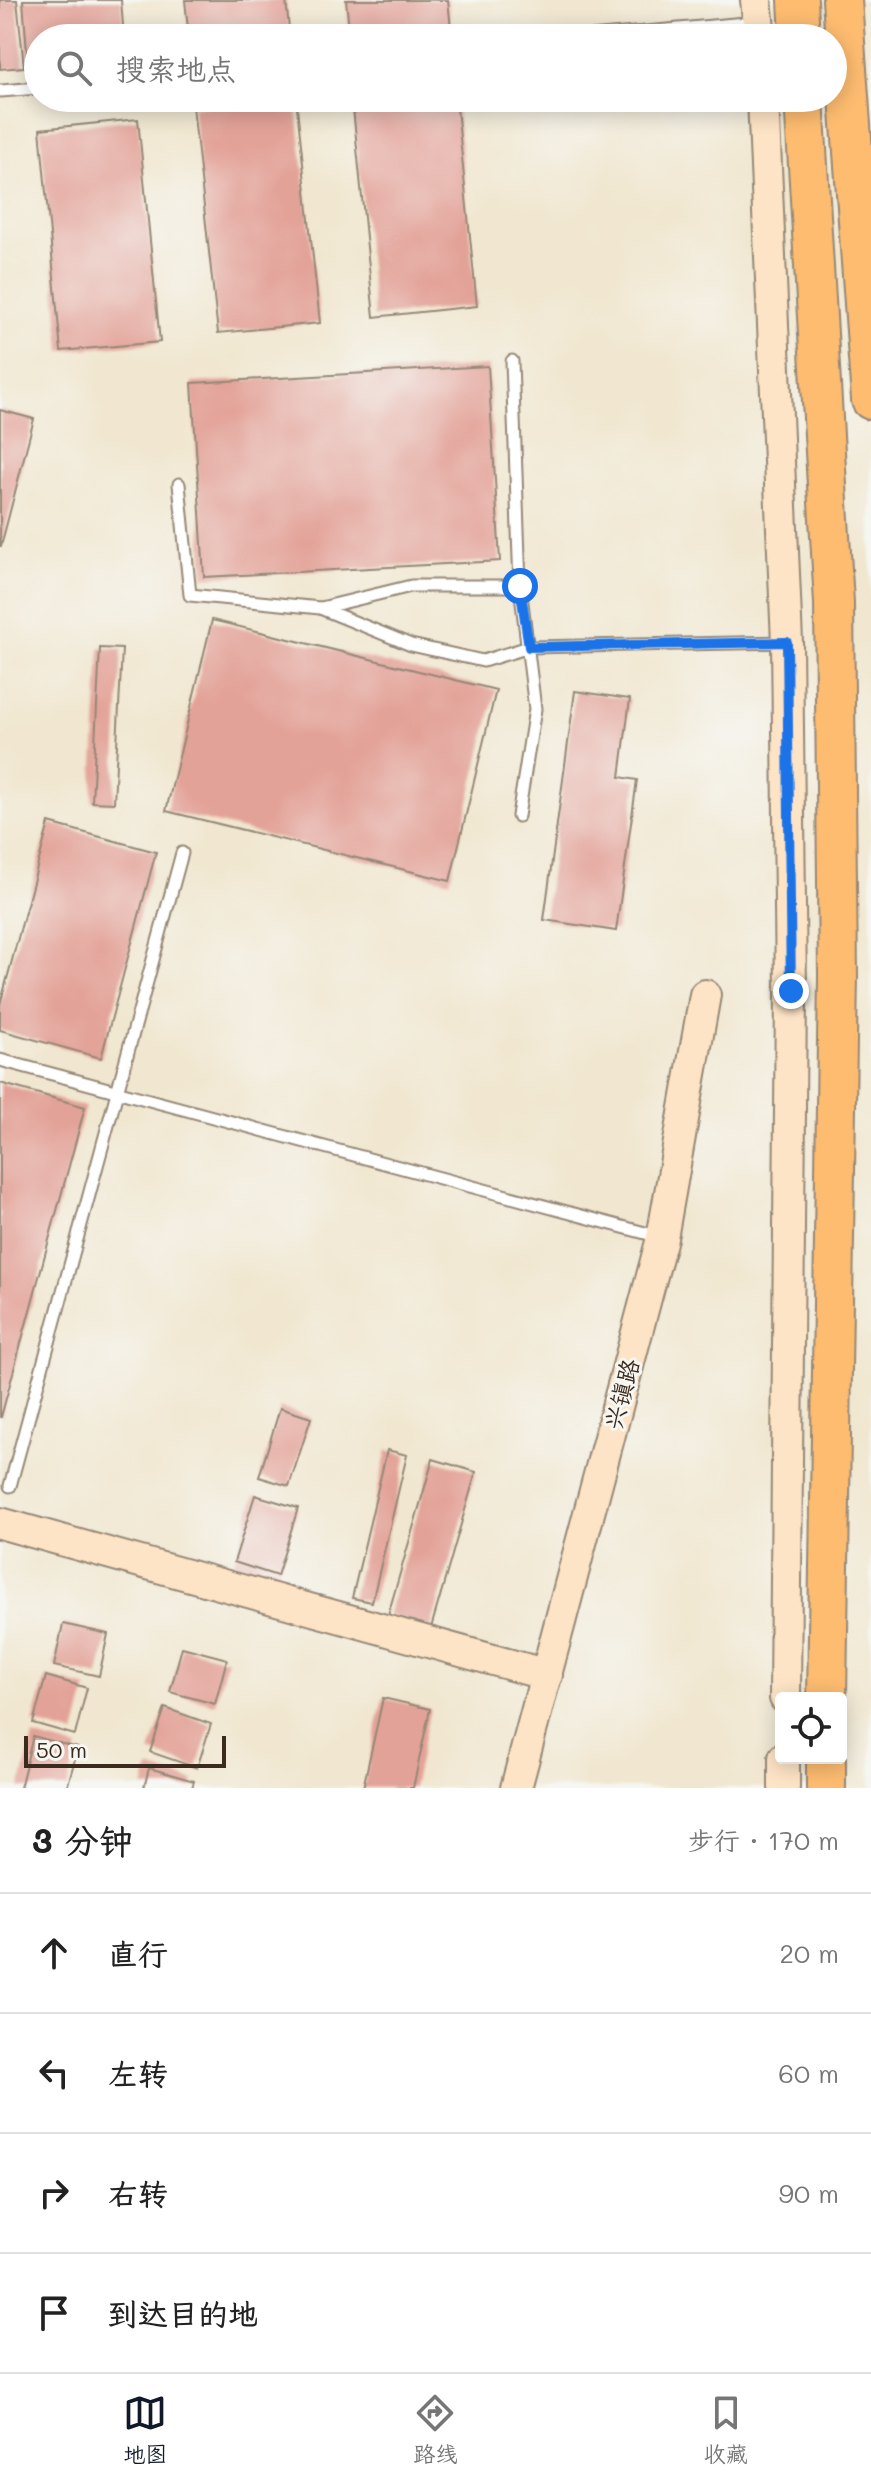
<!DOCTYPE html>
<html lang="zh">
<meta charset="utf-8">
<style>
:root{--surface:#fff;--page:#f2f2f2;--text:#222;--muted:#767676;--line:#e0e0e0;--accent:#111827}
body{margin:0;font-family:Mali,"LXGW WenKai TC",sans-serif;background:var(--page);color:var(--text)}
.controls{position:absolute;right:24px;bottom:24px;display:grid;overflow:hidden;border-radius:8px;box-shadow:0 4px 20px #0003}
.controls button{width:72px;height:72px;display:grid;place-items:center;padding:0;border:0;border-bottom:2px solid var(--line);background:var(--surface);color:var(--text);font:40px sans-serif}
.scale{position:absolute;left:24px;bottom:20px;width:202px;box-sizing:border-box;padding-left:8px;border:4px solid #3b2a1e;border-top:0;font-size:22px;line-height:28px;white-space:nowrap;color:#3b2a1e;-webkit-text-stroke:6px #f6f6f2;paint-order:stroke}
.stop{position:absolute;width:24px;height:24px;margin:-18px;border:6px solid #1a73e8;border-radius:50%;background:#fff}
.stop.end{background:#1a73e8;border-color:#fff;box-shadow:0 2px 8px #0008}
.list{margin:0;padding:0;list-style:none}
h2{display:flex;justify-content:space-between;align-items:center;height:104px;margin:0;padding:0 32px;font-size:34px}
h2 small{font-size:26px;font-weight:400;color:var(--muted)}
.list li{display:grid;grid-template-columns:52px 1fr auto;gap:24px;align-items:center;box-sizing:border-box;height:120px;padding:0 32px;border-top:2px solid var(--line)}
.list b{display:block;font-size:30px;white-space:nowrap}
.list em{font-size:26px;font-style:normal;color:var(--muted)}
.icon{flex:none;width:44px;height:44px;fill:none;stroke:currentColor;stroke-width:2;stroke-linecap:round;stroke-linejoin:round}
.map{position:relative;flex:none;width:871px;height:1788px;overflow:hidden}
.search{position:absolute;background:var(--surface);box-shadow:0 4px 20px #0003;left:24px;right:24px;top:24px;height:88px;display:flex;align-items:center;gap:20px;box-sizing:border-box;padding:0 28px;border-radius:44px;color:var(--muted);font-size:30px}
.sheet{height:584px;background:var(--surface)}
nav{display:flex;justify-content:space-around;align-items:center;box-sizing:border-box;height:112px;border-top:2px solid var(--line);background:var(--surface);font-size:22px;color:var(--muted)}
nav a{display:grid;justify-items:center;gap:4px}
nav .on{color:var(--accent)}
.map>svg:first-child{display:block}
</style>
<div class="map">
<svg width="871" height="1788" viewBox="0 0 871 1788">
<rect width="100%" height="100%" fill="#f6f6f2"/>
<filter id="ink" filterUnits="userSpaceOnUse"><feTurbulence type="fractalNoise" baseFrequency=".0125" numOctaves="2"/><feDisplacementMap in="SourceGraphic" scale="16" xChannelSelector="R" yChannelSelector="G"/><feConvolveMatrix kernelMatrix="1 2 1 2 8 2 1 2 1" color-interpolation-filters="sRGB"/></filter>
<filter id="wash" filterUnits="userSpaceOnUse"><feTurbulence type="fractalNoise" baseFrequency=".006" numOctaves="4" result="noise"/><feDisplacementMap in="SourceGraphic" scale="32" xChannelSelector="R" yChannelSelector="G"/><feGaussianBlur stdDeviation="1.8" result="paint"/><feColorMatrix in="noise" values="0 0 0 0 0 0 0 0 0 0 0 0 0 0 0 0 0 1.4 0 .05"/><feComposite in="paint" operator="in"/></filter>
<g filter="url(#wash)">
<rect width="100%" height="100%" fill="#f1e7d0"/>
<g id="blocks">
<g fill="#e3a298">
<polygon points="0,0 17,0 24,67 0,69"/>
<polygon points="23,0 121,0 124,38 38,38 38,65 28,65"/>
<polygon points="185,0 286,0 290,38 189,38"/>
<polygon points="346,0 448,0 451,29 350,38"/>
<polygon points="279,98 296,98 320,323 218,333 193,107"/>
<polygon points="352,98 456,98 477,306 374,317"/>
<polygon points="138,119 160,342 61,351 40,129"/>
<polygon points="488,366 500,561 204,577 192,383"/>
<polygon points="0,410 34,419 1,546 0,546"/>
<polygon points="212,620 496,690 450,881 166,811"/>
<polygon points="100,648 122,649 114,803 92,802"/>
<polygon points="575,691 630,699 620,777 637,780 616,931 544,920"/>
<polygon points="49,823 156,852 101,1058 0,1030 0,1005"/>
<polygon points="0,1083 85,1107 1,1417 0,1417"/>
<polygon points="280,1408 311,1418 289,1486 259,1477"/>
<polygon points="387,1450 407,1455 372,1602 352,1598"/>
<polygon points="433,1459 476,1472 431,1628 388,1615"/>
<polygon points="255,1495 298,1508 277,1576 234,1562"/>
<polygon points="63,1624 108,1634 99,1676 54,1666"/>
<polygon points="182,1647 227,1659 215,1704 170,1692"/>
<polygon points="46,1676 87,1688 75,1735 33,1723"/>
<polygon points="383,1698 430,1709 413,1788 363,1788"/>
<polygon points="165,1708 211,1724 197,1768 150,1752"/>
<polygon points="33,1736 78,1748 67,1788 20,1788"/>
<polygon points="149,1768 194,1781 192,1788 144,1788"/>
</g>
</g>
</g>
<g filter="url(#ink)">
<use href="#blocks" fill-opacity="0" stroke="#968877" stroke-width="2"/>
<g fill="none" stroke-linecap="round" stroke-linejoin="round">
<defs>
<g id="lane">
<polyline points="578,38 757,22"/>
<polyline points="1,91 38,88"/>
<polyline points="512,361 520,586"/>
<polyline points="179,484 190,595 320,608 411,645 483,661 529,647 786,642"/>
<polyline points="321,608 411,586 520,586 535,709 518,816"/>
<polyline points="0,1060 660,1237"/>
<polyline points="10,1486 182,853"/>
</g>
<g id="secondary">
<polyline points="756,0 760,38"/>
<polyline points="763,98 787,642 791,991 785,1698"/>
<polyline points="0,1523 547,1675"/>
<polyline points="516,1788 662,1238 705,995"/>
<polyline points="784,1788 784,1758"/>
</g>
<g id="highway">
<polyline points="798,0 800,38"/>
<polyline points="842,0 871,400"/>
<polyline points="804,98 834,603 838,975 827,1698"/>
<polyline points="826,1788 826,1758"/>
</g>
</defs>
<use href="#lane" stroke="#968877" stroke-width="15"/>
<use href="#secondary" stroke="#968877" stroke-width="34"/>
<use href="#highway" stroke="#968877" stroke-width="42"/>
<use href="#lane" stroke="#fff" stroke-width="11"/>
<use href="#secondary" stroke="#fee4c6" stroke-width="30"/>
<use href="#highway" stroke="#fdbc70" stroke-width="38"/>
</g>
</g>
<g fill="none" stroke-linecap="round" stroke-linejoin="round" filter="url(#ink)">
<polyline stroke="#1a73e8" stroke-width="10" points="520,586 529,647 787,642 791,991"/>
</g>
<g text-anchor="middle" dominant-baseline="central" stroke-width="6" stroke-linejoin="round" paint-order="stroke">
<g font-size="24" fill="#3b2a1e" stroke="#f6f6f2">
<text transform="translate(621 1394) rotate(-75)">兴镇路</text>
</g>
</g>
</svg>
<div class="controls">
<button><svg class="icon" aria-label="locate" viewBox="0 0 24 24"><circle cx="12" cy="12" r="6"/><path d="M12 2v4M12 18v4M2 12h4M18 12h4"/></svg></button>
</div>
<div class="scale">50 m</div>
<div class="stop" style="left:520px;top:586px"></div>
<div class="stop end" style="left:791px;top:991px"></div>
<div class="search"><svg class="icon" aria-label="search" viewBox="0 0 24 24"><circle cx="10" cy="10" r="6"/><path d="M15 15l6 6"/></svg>搜索地点</div>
</div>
<section class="sheet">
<h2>3 分钟<small>步行 · 170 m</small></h2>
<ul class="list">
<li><svg class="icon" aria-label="ahead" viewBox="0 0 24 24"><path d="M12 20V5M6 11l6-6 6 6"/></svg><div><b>直行</b></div><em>20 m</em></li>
<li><svg class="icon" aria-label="left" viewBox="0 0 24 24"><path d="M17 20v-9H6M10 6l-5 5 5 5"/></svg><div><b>左转</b></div><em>60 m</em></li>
<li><svg class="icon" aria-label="right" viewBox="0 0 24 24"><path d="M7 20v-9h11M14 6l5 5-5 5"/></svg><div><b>右转</b></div><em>90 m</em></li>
<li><svg class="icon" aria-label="arrive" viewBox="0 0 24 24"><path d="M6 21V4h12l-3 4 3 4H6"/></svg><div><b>到达目的地</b></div></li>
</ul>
</section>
<nav>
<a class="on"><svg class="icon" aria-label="map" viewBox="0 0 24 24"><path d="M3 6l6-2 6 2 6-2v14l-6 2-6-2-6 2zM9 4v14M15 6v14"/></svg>地图</a>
<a><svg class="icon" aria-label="directions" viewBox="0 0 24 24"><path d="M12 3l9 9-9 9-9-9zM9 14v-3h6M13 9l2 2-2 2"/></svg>路线</a>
<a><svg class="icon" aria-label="saved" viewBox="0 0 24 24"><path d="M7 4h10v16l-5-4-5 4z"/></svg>收藏</a>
</nav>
